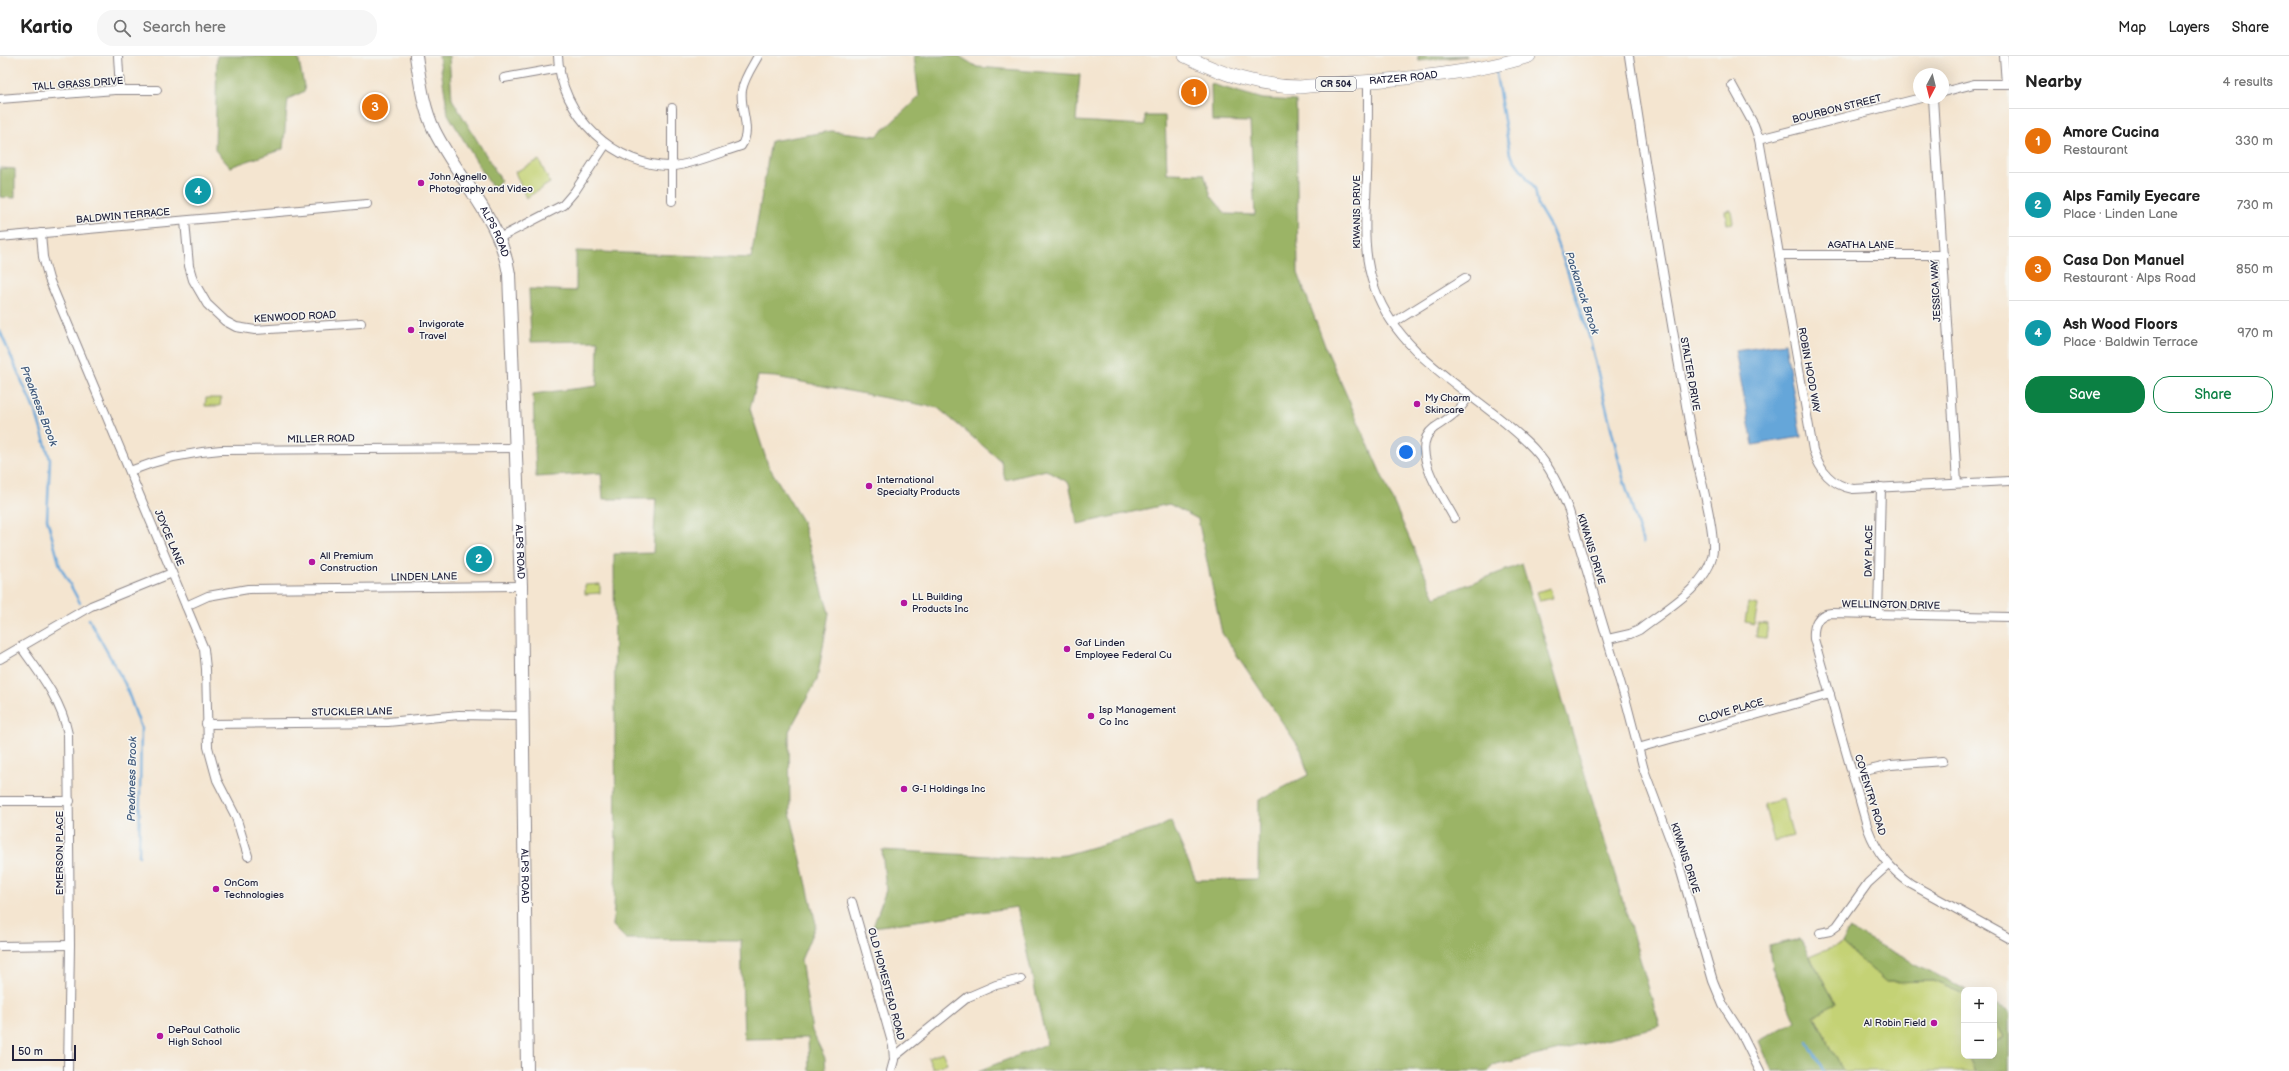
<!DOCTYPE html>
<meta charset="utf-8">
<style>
:root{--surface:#fff;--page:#f6f6f6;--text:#222;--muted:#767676;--line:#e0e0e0;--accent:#0b8043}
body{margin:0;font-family:"Balsamiq Sans",sans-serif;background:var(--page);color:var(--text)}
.controls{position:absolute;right:12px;bottom:12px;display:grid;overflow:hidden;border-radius:8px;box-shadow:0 4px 16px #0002}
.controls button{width:36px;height:36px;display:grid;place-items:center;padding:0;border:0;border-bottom:1px solid var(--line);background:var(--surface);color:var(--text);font:20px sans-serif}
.compass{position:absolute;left:1913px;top:12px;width:36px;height:36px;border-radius:50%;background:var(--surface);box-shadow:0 4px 16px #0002;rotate:187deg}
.scale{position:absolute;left:12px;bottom:10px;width:64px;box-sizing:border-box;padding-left:4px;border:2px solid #22223b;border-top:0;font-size:11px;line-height:14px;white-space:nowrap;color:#22223b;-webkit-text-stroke:3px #f6f6f2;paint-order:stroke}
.you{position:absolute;left:1406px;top:396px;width:14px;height:14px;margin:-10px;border:3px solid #fff;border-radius:50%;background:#1a73e8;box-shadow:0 0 0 6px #1a73e833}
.badge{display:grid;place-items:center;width:26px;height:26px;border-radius:50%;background:var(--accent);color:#fff;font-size:13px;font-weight:700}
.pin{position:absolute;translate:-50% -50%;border:2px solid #fff;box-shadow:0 1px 4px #0006}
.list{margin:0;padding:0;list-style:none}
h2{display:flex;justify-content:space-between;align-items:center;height:52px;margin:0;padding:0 16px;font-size:17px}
h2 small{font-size:13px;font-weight:400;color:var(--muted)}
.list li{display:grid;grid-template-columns:26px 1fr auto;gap:12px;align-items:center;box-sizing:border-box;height:64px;padding:0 16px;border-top:1px solid var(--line)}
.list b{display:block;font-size:15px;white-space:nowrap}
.list p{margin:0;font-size:13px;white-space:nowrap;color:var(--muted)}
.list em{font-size:13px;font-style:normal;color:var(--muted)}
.actions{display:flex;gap:8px;padding:12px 16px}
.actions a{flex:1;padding:9px 0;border:1px solid var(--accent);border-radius:16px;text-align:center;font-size:14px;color:var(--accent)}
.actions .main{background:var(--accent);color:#fff}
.icon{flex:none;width:22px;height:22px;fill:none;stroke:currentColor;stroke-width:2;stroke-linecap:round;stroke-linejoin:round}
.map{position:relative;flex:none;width:2009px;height:1015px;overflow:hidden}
header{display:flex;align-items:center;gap:24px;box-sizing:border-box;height:56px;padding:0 20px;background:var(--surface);border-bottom:1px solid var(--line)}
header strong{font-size:19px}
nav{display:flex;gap:22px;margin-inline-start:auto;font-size:14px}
.search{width:280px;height:36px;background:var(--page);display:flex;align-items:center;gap:10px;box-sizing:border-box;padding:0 14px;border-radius:16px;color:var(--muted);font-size:15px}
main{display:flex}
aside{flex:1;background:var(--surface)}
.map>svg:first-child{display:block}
</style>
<header>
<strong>Kartio</strong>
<div class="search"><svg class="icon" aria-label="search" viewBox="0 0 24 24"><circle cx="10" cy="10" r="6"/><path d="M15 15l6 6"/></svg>Search here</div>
<nav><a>Map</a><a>Layers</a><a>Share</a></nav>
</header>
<main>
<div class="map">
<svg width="2009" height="1015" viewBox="0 0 2009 1015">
<rect width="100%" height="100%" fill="#f6f6f2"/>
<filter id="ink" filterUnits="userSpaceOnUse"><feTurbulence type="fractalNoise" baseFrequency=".025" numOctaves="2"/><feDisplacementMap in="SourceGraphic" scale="8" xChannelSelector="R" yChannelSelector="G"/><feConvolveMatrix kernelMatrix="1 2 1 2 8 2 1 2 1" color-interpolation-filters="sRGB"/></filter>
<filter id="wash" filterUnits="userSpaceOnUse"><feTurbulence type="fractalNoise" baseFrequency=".012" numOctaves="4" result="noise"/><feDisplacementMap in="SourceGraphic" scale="16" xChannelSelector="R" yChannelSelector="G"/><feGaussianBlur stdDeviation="0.9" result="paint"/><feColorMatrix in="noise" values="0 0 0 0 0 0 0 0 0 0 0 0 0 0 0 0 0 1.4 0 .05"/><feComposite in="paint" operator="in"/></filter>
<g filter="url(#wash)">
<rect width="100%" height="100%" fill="#f4e5d0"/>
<g fill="#c4d274" stroke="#737a58">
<polygon points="539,104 550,127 526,142 515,116"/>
<polygon points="1731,154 1733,167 1727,168 1725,155"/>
<polygon points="206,342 221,342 220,350 205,350"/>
<polygon points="600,528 600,537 585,538 585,529"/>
<polygon points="1550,532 1553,542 1540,545 1537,536"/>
<polygon points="1748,547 1758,549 1754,568 1745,566"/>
<polygon points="1758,567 1768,568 1766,582 1756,581"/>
<polygon points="1783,743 1793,780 1774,785 1764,748"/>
<polygon points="1842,887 1886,926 1933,925 1964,938 1964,1000 1968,1000 1975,1015 1843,1015 1814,958 1836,948 1810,900"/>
<polygon points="1994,964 2004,981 1994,987"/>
<polygon points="942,996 947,1007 933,1013 928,1002"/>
</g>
<g fill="#9bb466" stroke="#5e6b50">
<polygon points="217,0 298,0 305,35 288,43 283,93 230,111 215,94"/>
<polygon points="439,0 449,0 452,43 501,124 493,133 448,58"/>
<polygon points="914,0 959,0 977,11 1080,19 1076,65 1145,69 1145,60 1165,60 1167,117 1204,118 1211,140 1226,158 1255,159 1250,66 1212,65 1211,28 1263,43 1296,45 1298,217 1325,290 1435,541 1522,508 1660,970 1492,1010 1489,1015 978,1015 1047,988 1017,851 873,871 886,834 882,794 1025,802 1065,799 1156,773 1171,765 1196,824 1258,823 1259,744 1308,719 1301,694 1222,577 1198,463 1169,448 1078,468 1069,427 1046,414 1005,424 1001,405 938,352 776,321 758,320 750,353 768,409 802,465 829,557 817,624 789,675 790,756 816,868 801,904 812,975 825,1002 826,1015 809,1015 808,982 744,983 741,884 626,883 613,870 616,811 614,498 653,497 656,443 603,443 601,417 536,421 533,338 597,330 598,285 531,286 529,233 576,235 576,195 751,202 771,85 831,75 877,80 919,41"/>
<polygon points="1418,0 1466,0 1419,5"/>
<polygon points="0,112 15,113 15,142 0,141"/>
<polygon points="1849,873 1966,934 1964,934 1964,938 1933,925 1886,926 1842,887"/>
<polygon points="1800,883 1836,948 1814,959 1843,1015 1772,1015 1759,985 1795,965 1772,912 1769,890"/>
<polygon points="1994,948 2009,956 2009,1015 1975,1015 1968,1000 1994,1000 1994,987 2004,981 1994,963"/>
</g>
<polygon fill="#65a6d9" stroke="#44648a" points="1785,287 1801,381 1753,389 1735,294"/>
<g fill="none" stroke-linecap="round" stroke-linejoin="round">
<g stroke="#65a6d9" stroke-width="2.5">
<polyline points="1495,12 1510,98 1535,133 1538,150 1551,172 1564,205 1589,280 1623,421 1643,487"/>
<polyline points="0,275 37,360 50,403 47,463 60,510 80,547"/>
<polyline points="89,563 125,628 141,672 139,800"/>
<polyline points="1808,986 1823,1015"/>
</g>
</g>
</g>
<g filter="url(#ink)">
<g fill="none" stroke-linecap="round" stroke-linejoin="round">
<defs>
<g id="street">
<polyline points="118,0 120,34"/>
<path d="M 558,0 C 560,59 615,112 674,110 C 691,109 724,95 741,90 C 753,73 739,53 742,34 C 744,22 752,11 758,0"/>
<polyline points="2004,0 2006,28"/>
<polyline points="504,22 560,12"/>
<path d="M 1368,25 C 1368,56 1368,88 1367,119 C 1366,157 1361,196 1375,233 C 1401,306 1482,339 1533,392 C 1550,410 1560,432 1569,455 L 1627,649 L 1644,714 L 1677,802 L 1713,925 L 1723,949 L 1741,977 L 1760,1015"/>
<path d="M 1732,29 L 1754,69 L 1759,83 L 1813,394 C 1820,415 1831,429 1853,433 L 2009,425"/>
<polyline points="1943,36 1974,28 2009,28"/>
<polyline points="1933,42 1957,427"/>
<polyline points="0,43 115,34 157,34"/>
<polyline points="1759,83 1921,42"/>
<polyline points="672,145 672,52"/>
<polyline points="185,165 189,210 193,224 207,248 225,265 236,271 255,274 361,267"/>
<polyline points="41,177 43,201 49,223 204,593 206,613 208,691 217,724 236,761 248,800"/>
<polyline points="0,181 367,148"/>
<polyline points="499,182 563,149 575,135 606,88"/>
<polyline points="1779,199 1944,199"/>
<polyline points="1393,267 1465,222"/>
<path d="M 130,415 C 160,403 189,396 221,394 L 515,392"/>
<path d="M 1454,462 C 1443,441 1407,392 1434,372 C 1452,360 1457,358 1470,339"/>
<polyline points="186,550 208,540 248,533 521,530"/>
<polyline points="1878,559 1881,431"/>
<path d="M 2009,561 L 1831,557 C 1817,558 1813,570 1814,583 L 1868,773 C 1877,797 1890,813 1911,828 L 2009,882"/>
<path d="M 1608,583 L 1630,578 L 1639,574 C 1663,555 1705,532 1712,501 C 1718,480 1697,410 1692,383 C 1669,256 1648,128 1629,0"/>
<path d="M 21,591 C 41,619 61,644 68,678 L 70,889 L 68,1015"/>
<polyline points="0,603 91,550 172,517"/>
<polyline points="206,668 388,666 459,659 522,660"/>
<polyline points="1638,692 1830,638"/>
<polyline points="1852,718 1891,709 1943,705"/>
<polyline points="0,745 70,745"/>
<polyline points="852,846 893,990 894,1004 891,1015"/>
<polyline points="1820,877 1830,875 1837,870 1868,827 1888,809"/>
<polyline points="0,890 70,889"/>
<polyline points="894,1001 968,941 996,929 1021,923"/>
</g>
<g id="secondary">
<path id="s1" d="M 416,0 C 420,25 423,51 434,74 C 458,123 501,163 509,218 L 521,530 L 527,1015"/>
</g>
<g id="primary">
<path id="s2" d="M 1185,0 C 1222,18 1258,31 1300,31 C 1373,24 1460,22 1529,0"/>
</g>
</defs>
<use href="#street" stroke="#8b8486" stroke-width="10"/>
<use href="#secondary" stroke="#8b8486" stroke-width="14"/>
<use href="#primary" stroke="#8b8486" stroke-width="14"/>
<use href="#street" stroke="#fff" stroke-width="8"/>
<use href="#secondary" stroke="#fff" stroke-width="12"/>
<use href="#primary" stroke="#fff" stroke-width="13"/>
</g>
</g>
<g fill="#b5179e" stroke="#f6f6f2" stroke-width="1.5">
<circle cx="421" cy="127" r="4"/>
<circle cx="411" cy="274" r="4"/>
<circle cx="1417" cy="348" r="4"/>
<circle cx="869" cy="430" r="4"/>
<circle cx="312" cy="506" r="4"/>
<circle cx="904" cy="547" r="4"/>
<circle cx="1067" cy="593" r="4"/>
<circle cx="1091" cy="660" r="4"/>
<circle cx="904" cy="733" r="4"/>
<circle cx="216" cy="833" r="4"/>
<circle cx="1934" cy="967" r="4"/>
<circle cx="160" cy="980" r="4"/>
</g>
<g text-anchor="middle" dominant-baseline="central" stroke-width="3" stroke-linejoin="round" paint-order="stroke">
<rect fill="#f6f6f2" stroke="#626272" stroke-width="1" x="1316" y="21" width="40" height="14" rx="3"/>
<g font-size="9" font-weight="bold" fill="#22223b">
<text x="1336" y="28">CR 504</text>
</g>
<g font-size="10" fill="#22223b" stroke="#f6f6f2">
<text stroke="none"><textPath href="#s2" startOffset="224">RATZER ROAD</textPath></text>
<text transform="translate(78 28) rotate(-4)">TALL GRASS DRIVE</text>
<text transform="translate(1837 53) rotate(-14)">BOURBON STREET</text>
<text transform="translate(1357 156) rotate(-90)">KIWANIS DRIVE</text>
<text transform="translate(123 160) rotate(-5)">BALDWIN TERRACE</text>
<text stroke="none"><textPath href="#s1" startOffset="195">ALPS ROAD</textPath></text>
<text x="1861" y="189">AGATHA LANE</text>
<text transform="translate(1936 235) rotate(-93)">JESSICA WAY</text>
<text transform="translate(295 261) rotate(-3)">KENWOOD ROAD</text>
<text transform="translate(1809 314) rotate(80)">ROBIN HOOD WAY</text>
<text transform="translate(1690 318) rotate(80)">STALTER DRIVE</text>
<text transform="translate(321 383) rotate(-1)">MILLER ROAD</text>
<text transform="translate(169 482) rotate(67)">JOYCE LANE</text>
<text transform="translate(1591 493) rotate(73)">KIWANIS DRIVE</text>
<text transform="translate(1869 495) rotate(-89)">DAY PLACE</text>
<text stroke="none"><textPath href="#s1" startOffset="518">ALPS ROAD</textPath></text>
<text transform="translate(424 521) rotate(-1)">LINDEN LANE</text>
<text transform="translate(1891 549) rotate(1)">WELLINGTON DRIVE</text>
<text transform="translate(1731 655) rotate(-16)">CLOVE PLACE</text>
<text transform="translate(352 656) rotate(-1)">STUCKLER LANE</text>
<text transform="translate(1870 739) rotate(73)">COVENTRY ROAD</text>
<text transform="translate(60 797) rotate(-90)">EMERSON PLACE</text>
<text transform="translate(1685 802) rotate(72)">KIWANIS DRIVE</text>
<text stroke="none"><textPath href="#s1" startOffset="842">ALPS ROAD</textPath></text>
<text transform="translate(886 928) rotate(75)">OLD HOMESTEAD ROAD</text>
</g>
<g font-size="10" fill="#22223b" stroke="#f6f6f2" text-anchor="start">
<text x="429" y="121">John Agnello<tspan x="429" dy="12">Photography and Video</tspan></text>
<text x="419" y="268">Invigorate<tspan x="419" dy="12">Travel</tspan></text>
<text x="1425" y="342">My Charm<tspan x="1425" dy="12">Skincare</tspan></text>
<text x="877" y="424">International<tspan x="877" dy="12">Specialty Products</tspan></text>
<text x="320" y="500">All Premium<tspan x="320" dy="12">Construction</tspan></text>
<text x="912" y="541">LL Building<tspan x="912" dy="12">Products Inc</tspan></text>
<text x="1075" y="587">Gaf Linden<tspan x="1075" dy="12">Employee Federal Cu</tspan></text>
<text x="1099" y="654">Isp Management<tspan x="1099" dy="12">Co Inc</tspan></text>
<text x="912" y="733">G-I Holdings Inc</text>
<text x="224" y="827">OnCom<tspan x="224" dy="12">Technologies</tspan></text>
<text x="1926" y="967" text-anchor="end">Al Robin Field</text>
<text x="168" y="974">DePaul Catholic<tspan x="168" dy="12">High School</tspan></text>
</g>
<g font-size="11" font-style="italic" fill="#3d577a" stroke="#f6f6f2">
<text transform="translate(1582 237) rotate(72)">Packanack Brook</text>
<text transform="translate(39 350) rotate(69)">Preakness Brook</text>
<text transform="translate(132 723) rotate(-89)">Preakness Brook</text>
</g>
</g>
</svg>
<div class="controls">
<button>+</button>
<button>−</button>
</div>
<svg class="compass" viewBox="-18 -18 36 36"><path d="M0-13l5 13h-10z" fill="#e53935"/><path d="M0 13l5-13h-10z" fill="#767676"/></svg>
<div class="scale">50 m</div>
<div class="you"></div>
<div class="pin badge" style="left:1194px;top:36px;background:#e8710a">1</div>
<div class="pin badge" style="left:479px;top:503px;background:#0f9aa8">2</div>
<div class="pin badge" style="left:375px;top:51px;background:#e8710a">3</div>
<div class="pin badge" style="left:198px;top:135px;background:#0f9aa8">4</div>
</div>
<aside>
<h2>Nearby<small>4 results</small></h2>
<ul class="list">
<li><span class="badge" style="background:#e8710a">1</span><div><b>Amore Cucina</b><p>Restaurant</p></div><em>330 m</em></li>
<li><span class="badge" style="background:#0f9aa8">2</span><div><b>Alps Family Eyecare</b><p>Place · Linden Lane</p></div><em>730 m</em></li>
<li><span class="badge" style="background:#e8710a">3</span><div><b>Casa Don Manuel</b><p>Restaurant · Alps Road</p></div><em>850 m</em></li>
<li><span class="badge" style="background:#0f9aa8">4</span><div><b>Ash Wood Floors</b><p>Place · Baldwin Terrace</p></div><em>970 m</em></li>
</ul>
<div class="actions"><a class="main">Save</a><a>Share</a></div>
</aside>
</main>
